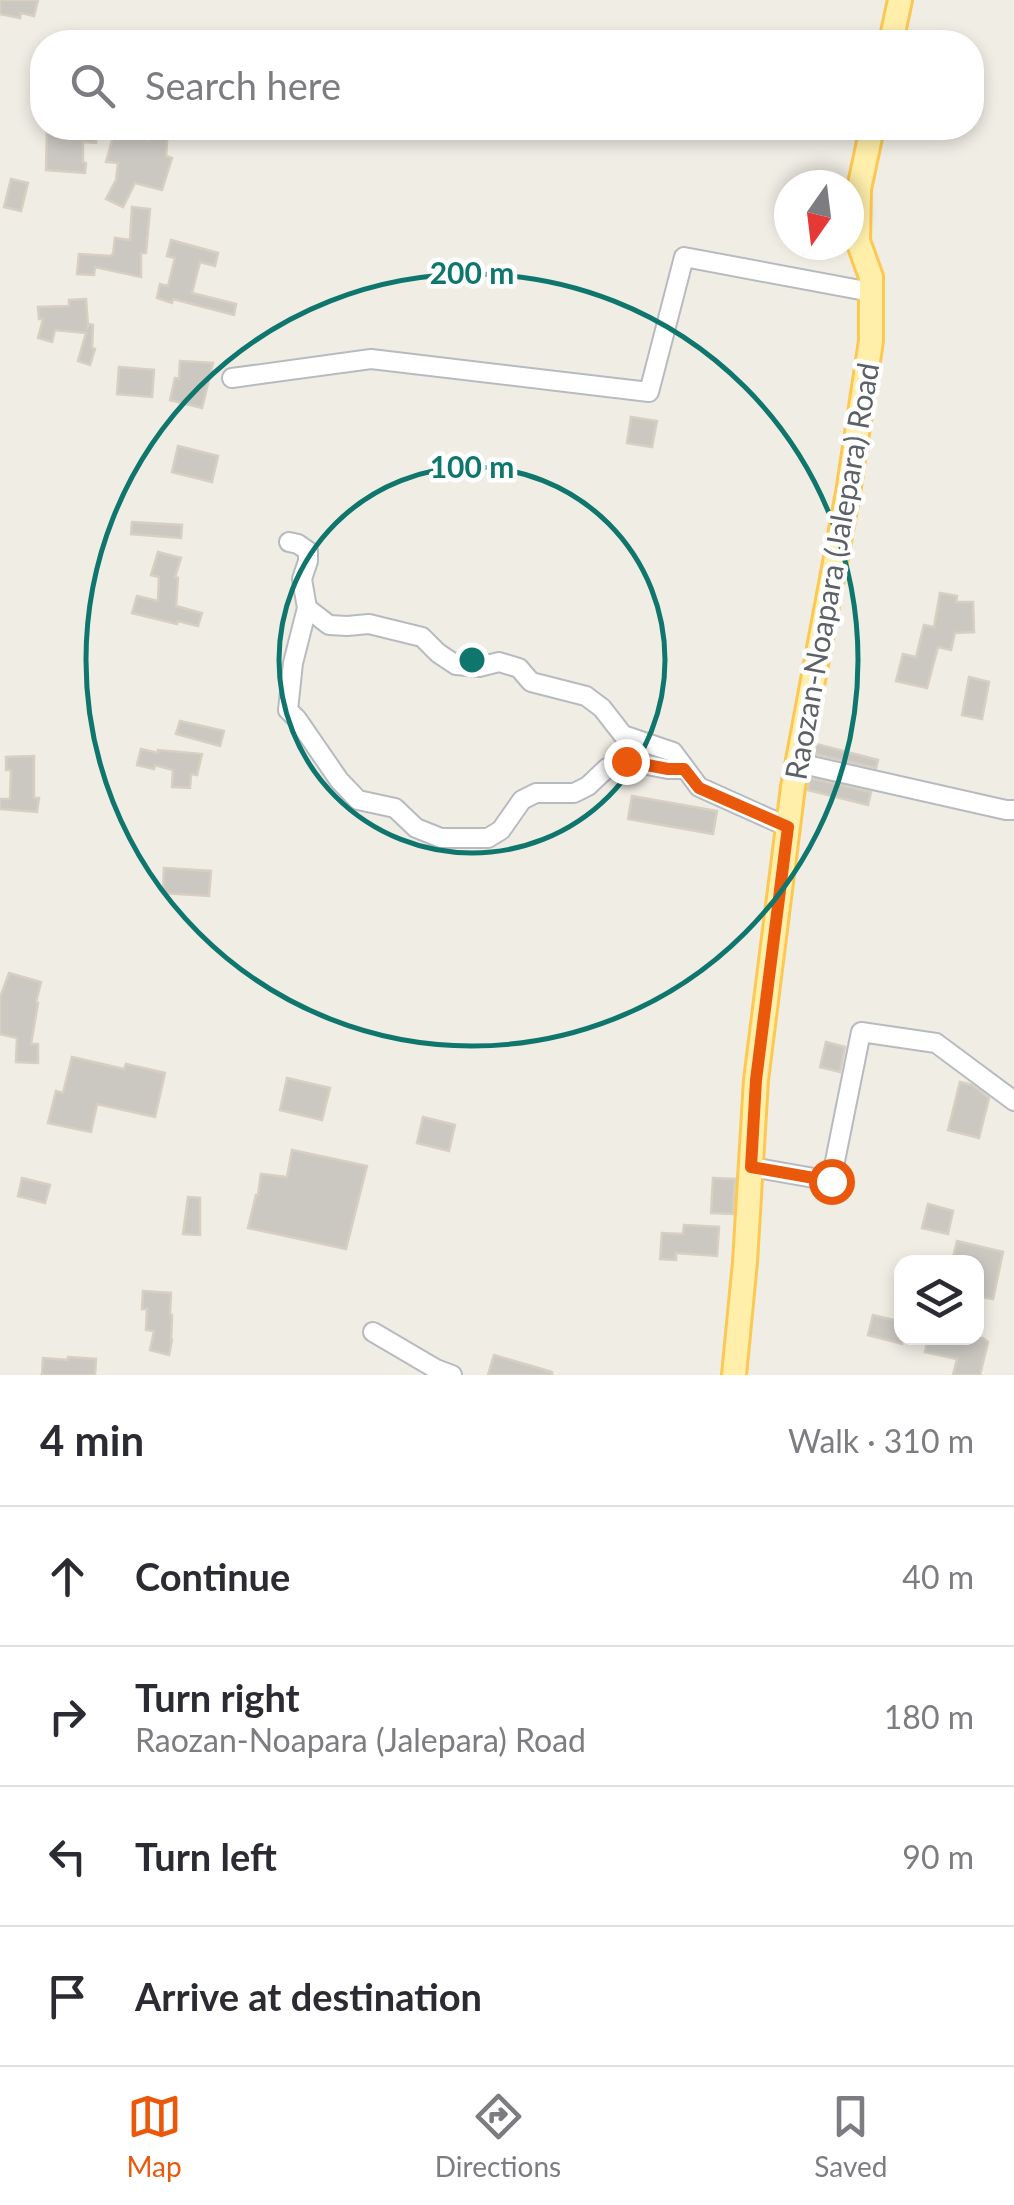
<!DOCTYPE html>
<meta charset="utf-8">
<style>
:root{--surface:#fff;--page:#f7f7f7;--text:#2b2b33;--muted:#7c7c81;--line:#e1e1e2;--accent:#ea580c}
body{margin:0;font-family:Lato,sans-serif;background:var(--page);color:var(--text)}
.controls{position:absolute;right:30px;bottom:30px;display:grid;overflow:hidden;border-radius:20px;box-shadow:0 5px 15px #0003}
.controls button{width:90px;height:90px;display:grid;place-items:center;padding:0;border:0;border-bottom:2px solid var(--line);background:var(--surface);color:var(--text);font:50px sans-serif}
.compass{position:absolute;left:774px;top:170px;width:90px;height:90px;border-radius:50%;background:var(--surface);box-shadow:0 5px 15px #0003;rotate:194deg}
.stop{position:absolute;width:30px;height:30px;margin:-22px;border:8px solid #ea580c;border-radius:50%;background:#fff}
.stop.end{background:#ea580c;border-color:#fff;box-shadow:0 2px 10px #0008}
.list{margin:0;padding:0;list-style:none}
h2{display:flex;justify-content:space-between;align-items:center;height:130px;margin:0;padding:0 40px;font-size:42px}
h2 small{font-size:32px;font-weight:400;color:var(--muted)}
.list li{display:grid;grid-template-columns:65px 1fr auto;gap:30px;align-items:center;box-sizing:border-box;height:140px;padding:0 40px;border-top:2px solid var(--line)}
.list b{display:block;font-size:38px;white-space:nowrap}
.list p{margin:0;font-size:32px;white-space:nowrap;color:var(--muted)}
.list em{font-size:32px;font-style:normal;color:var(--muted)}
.icon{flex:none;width:55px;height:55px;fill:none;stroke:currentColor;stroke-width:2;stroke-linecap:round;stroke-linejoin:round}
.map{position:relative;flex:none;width:1014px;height:1375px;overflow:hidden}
.search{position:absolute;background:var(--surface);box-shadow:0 5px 15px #0003;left:30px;right:30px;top:30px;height:110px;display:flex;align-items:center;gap:25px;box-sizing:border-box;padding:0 35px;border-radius:40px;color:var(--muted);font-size:38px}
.sheet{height:690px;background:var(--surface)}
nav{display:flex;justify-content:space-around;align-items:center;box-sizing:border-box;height:140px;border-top:2px solid var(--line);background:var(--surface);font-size:28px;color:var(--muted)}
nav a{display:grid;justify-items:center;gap:5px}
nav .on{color:var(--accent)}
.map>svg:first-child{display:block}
</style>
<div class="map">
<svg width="1014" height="1375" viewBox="0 0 1014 1375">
<rect width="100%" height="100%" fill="#f0ede5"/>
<g fill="#cbc8c2" stroke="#d6cfc2" stroke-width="2.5">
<polygon points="0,0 38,0 34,16 21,13 20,18 0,14"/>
<polygon points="47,128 97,128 96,143 83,142 83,162 86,163 85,173 46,170"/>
<polygon points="150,128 168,128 166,156 172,158 162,190 135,183 123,207 106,199 116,180 118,163 106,162 115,130 149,140"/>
<polygon points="11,179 28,183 21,211 4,207"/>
<polygon points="132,207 150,209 146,253 141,253 141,277 95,267 94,275 77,274 79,254 110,256 113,254 115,238 130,240"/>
<polygon points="171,240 218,253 215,266 200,262 192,293 236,304 234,315 173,299 172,303 157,298 160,284 168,286 175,258 167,256"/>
<polygon points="86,299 88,326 89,324 93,325 92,348 95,349 90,365 78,361 86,333 55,330 52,342 38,338 43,319 39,319 38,307 69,306 69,300"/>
<polygon points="180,361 213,363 202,408 170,400 175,378 179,379"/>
<polygon points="119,367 154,370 152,397 117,394"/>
<polygon points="631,417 657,421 652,447 627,443"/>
<polygon points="178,446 218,456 212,482 172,472"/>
<polygon points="132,522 182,525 181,538 131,534"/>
<polygon points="158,552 181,558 175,577 178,578 176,606 202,613 198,626 178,621 177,624 132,613 137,596 158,601 159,577 151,575"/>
<polygon points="940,593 957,596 956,602 973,602 974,632 955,633 951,650 938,647 927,688 896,681 903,654 916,657 924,625 934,627"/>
<polygon points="969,677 989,682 982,719 962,715"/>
<polygon points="180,721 224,731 220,746 176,734"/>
<polygon points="816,744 878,760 876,768 814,754"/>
<polygon points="141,749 158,753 158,750 202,754 197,775 191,774 190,788 172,787 173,770 155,765 154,769 137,765"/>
<polygon points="34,756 34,798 39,798 37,812 0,809 0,799 10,799 11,770 6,770 6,757"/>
<polygon points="810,778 871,792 868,805 808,790"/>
<polygon points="632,796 717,811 713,834 628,819"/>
<polygon points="164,868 211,871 209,896 163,893"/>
<polygon points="9,973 41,982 36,1002 38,1003 31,1044 38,1044 38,1063 16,1062 17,1038 0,1034 0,998"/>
<polygon points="826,1042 845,1047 840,1072 820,1067"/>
<polygon points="72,1057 124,1069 126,1064 165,1073 155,1117 97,1104 91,1132 48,1123 56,1091 63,1093"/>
<polygon points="287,1078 330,1088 322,1120 280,1110"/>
<polygon points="960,1082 972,1085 989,1098 979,1138 948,1130"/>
<polygon points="423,1117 455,1125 449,1151 417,1143"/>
<polygon points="292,1150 367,1166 346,1249 248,1228 256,1195 258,1195 261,1174 287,1177"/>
<polygon points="22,1178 50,1185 45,1203 18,1196"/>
<polygon points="713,1178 735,1179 733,1214 711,1213"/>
<polygon points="188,1197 200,1198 200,1235 183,1234"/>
<polygon points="928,1204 953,1211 948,1234 922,1228"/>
<polygon points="684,1225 719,1227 717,1256 676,1253 676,1260 660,1259 662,1233 683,1234"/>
<polygon points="957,1241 1003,1252 993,1299 976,1296 976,1262 952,1262"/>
<polygon points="143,1291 171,1293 170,1314 172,1315 171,1340 172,1340 169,1355 150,1350 154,1331 146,1330 147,1309 142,1309"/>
<polygon points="873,1315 902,1322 902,1344 868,1335"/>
<polygon points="928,1338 983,1338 988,1342 980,1375 953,1375 957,1359 925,1352"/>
<polygon points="494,1355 552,1372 552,1375 488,1375"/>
<polygon points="68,1357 96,1359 95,1375 42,1375 43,1358 68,1360"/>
</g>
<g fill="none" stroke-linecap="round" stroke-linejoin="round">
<defs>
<g id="minor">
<polyline points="232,378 371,359 649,392 684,257 871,292"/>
<polyline points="289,542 298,544 308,551 308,561 302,579 307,608 293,663 288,710 297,719 339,780 358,800 395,808 416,828 441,838 488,838 501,830 522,800 536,793 574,793 588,786 607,768 626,761 668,769 684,769"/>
<polyline points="307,608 329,625 347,626 369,624 422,637 438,653 456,665 479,667 499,662 519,668 531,682 586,696 602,708 623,735 673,752 699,787 788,827"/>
<polyline points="798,763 1006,810 1014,810"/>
<polyline points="751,1167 831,1181 861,1032 936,1043 1014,1101"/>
<polyline points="373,1332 436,1369 452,1375"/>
</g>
<g id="major">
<polyline points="891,42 900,0"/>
<polyline points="734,1375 745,1262 756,1080 793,787 848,493 871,341 871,277 858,241 859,189 872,128"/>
</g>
</defs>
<use href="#minor" stroke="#b7bbc0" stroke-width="22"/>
<use href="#major" stroke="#fdc851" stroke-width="28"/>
<use href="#minor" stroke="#fff" stroke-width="18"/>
<use href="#major" stroke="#ffefab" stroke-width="22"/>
</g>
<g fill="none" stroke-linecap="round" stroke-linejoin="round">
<polyline stroke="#ea580c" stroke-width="12" points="626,761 668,769 684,769 699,788 788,827 756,1080 751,1167 831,1181"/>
</g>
<g fill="none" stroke="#0f766e" stroke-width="5">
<circle cx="472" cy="660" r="193"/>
<circle cx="472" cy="660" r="386"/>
</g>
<g text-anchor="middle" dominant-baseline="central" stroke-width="9" stroke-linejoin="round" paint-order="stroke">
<g font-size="30" fill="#5c6167" stroke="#fff">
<text transform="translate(831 571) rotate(-80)">Raozan-Noapara (Jalepara) Road</text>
</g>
</g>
<circle cx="472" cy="660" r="15" fill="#0f766e" stroke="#fff" stroke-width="5"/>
<g font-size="30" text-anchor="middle" font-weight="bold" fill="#0f766e" stroke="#fff" stroke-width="9" stroke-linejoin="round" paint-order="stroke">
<text x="472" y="284">200 m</text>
<text x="472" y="478">100 m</text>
</g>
</svg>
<div class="controls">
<button><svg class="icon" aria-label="layers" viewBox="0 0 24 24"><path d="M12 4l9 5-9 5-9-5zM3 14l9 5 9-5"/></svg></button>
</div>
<svg class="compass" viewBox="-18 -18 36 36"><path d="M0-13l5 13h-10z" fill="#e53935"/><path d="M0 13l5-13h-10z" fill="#7c7c81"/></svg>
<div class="stop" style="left:831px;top:1181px"></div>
<div class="stop end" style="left:626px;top:761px"></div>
<div class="search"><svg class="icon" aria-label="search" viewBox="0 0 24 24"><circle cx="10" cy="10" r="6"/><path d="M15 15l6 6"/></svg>Search here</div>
</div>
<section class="sheet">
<h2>4 min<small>Walk · 310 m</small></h2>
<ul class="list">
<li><svg class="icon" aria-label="ahead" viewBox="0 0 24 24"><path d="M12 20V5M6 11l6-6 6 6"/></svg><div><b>Continue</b></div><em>40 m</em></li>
<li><svg class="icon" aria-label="right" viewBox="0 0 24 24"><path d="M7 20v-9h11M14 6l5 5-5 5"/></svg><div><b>Turn right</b><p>Raozan-Noapara (Jalepara) Road</p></div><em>180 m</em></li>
<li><svg class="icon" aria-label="left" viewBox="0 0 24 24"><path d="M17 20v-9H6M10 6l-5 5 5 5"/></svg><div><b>Turn left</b></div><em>90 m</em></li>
<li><svg class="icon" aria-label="arrive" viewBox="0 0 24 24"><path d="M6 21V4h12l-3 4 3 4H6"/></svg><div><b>Arrive at destination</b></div></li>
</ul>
</section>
<nav>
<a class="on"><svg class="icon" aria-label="map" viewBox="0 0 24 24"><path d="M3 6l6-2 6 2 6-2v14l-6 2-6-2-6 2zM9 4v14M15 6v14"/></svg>Map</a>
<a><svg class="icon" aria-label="directions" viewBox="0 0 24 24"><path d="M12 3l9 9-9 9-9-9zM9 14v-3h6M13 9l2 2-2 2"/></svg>Directions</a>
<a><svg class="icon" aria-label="saved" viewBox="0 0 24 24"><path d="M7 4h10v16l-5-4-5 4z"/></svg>Saved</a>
</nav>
